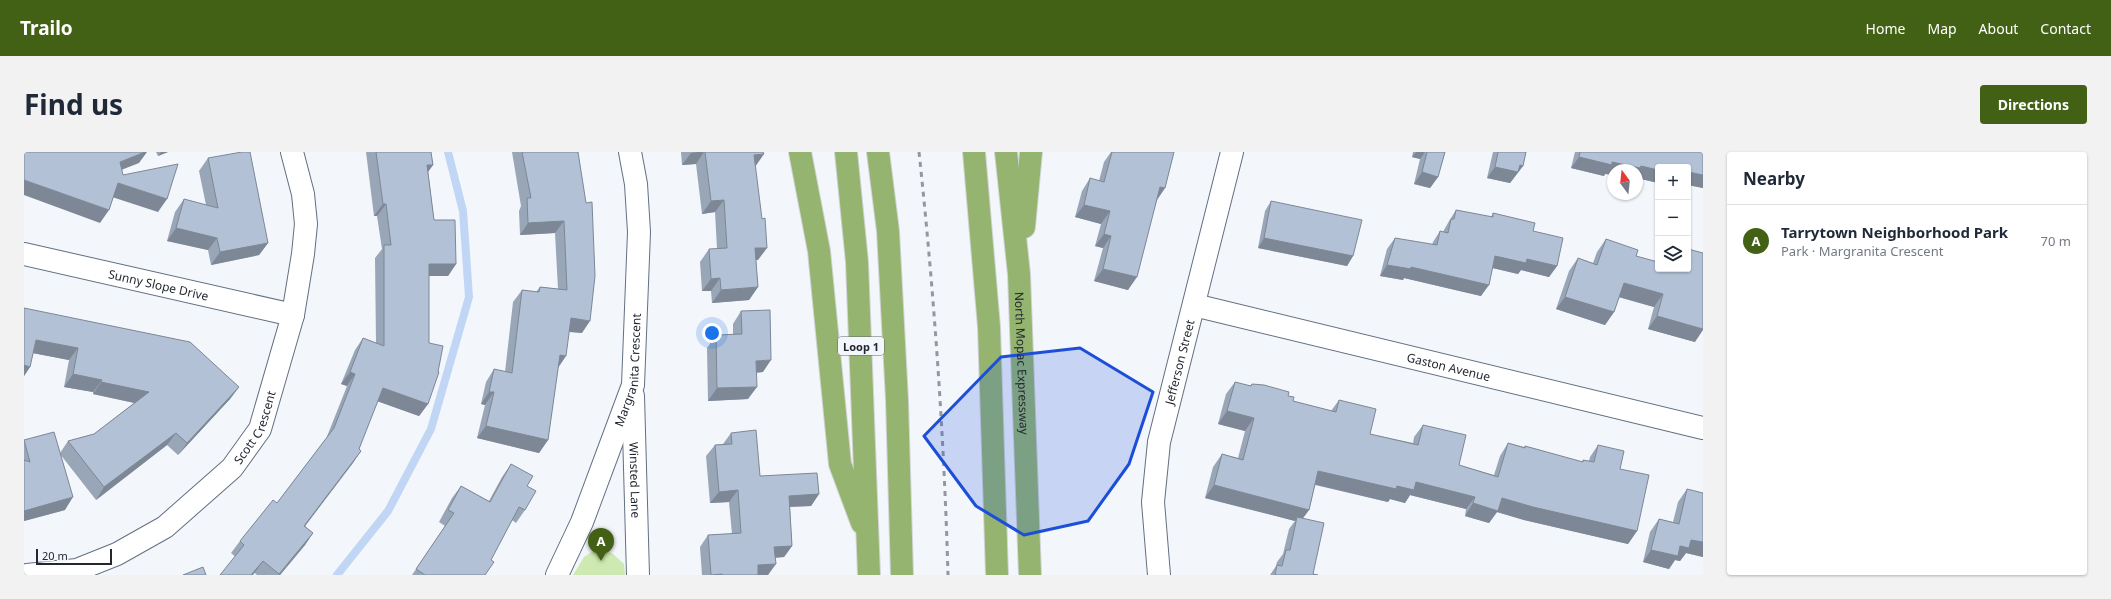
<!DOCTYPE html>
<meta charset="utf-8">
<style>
:root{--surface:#fff;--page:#f2f2f3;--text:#1f2937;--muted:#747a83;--line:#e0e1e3;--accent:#436115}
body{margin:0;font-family:"Noto Sans",sans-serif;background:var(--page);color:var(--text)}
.controls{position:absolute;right:12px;top:12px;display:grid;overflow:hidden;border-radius:4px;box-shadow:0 1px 3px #0004}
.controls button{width:36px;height:36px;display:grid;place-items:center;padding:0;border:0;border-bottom:1px solid var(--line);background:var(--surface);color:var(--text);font:20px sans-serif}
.compass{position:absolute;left:1583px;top:12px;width:36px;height:36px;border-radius:50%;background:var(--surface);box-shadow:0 1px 3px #0004;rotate:345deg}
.scale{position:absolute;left:12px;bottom:10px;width:76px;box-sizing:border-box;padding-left:4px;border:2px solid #232830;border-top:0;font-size:11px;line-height:14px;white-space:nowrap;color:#232830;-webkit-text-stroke:3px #f3f6fb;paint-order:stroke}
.you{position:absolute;left:688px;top:181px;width:14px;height:14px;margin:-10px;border:3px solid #fff;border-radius:50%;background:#1a73e8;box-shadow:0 0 0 6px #1a73e833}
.badge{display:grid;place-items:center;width:26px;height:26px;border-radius:50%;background:var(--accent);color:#fff;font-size:13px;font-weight:700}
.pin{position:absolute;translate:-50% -33px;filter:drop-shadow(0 1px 2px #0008)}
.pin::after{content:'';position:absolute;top:21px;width:14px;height:12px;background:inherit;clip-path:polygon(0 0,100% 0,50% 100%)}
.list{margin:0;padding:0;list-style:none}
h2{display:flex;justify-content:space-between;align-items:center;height:52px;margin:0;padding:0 16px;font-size:17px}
h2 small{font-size:13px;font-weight:400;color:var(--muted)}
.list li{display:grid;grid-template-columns:26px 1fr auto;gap:12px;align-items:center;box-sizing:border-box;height:72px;padding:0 16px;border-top:1px solid var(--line)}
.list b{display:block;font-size:15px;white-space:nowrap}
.list p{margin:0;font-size:13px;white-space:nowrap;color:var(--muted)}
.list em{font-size:13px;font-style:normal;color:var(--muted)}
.icon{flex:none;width:22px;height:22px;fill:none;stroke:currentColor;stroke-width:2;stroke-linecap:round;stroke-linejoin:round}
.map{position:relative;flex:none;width:1679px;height:423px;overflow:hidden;border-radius:4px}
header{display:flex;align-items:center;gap:24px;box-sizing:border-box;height:56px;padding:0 20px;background:var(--accent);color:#fff}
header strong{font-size:19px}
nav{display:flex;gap:22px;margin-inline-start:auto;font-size:14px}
.intro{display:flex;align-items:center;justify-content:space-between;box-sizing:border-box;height:96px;padding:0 24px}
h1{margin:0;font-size:28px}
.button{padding:10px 18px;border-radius:4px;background:var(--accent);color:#fff;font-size:14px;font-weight:700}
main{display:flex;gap:24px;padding:0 24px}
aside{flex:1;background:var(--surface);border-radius:4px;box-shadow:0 1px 3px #0004}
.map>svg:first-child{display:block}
</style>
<header>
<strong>Trailo</strong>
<nav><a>Home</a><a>Map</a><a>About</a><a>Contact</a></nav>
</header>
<div class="intro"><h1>Find us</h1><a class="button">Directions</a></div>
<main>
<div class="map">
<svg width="1679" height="423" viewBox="0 0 1679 423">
<rect width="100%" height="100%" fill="#f3f6fb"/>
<polygon fill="#cfe9b3" points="571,398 588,401 600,412 601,423 549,423 560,405"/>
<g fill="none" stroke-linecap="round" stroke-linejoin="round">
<polyline stroke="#c0d6f4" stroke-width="8" points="313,423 364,359 407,277 445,145 439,59 424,0"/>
<defs>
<g id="street">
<path id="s1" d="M 0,102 L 269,163"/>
<path id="s2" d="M 1170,153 L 1679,276"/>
<path id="s3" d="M 609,244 L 614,423"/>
<path id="s4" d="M 3,423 L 53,418 L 93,402 L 141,375 L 208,316 L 236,277 L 269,163 L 279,102 L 282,72 L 279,42 L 268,0"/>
<path id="s5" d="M 533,423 L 558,370 L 609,233 L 615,80 L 612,32 L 606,0"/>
<path id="s6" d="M 1135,423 L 1129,350 L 1135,290 L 1208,0"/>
</g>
<g id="highway">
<polyline points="776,0 795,99 816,312 838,371"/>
<polyline points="822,0 833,110 845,423"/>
<polyline points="854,0 864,79 873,248 878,423"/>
<polyline points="950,0 965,175 973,423"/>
<path id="s7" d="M 982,0 L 995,122 L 1006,423"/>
<polyline points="1000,75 1007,0"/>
</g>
</defs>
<use href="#street" stroke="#627082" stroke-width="24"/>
<use href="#highway" stroke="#d3d4d6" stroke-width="24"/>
<use href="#street" stroke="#fff" stroke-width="22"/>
<use href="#highway" stroke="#94b46f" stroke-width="22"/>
<path stroke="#93979e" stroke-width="3" stroke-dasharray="5 5" stroke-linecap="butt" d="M 895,0 C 910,140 920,282 924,423"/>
</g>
<g fill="#99a6b7">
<polygon points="132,0 144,0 134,4"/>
<polygon points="342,0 407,0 409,13 404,20 410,68 432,112 424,124 405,124 404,252 395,264 353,249 335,297 337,299 281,374 289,381 281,393 256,423 233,423 207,401 216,389 253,351 302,287 323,234 317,232 331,198 339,186 352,191 351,106 358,97 353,64 350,64"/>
<polygon points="488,0 554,0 558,181 545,180 534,215 524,288 515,301 453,286 461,253 457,252 462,230 470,217 481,220 489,150 498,138 512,140 516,135 534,137 531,81 496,83 495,59 497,54"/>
<polygon points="657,0 739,0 731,14 734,108 732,108 734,135 725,148 688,151 687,139 678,139 676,110 685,97 693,97 691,60 678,62 672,12 658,13"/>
<polygon points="1087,0 1150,0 1141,36 1133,48 1104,138 1070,129 1079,96 1071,94 1077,72 1051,65 1058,39 1066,26 1075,29 1080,10"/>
<polygon points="1389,0 1421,0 1414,25 1406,36 1390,32 1396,7 1388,5"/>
<polygon points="1469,0 1502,0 1499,14 1486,31 1463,26"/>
<polygon points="1551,0 1679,0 1679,36 1664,33 1664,15 1634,15 1634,31 1613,26 1613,18 1581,22 1580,24 1547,16"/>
<polygon points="184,6 244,91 235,103 187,113 184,98 143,89 151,60 160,47 182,53 175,19"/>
<polygon points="1247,49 1329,104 1323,114 1234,96 1241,59"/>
<polygon points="1432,58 1467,65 1469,61 1509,79 1533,114 1525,125 1497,118 1494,122 1469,116 1457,144 1380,126 1379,128 1356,124 1363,97 1371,86 1408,93 1409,90 1416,79 1419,80 1420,78 1424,71 1425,69"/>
<polygon points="1582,87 1612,104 1671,190 1624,177 1630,155 1595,145 1590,160 1581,173 1532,157 1545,119 1554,106 1569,111 1573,100"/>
<polygon points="0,156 215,235 206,247 154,303 143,293 72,348 36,302 41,358 0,369 0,288 36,301 44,289 70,282 110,251 69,242 69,240 40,235 45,208 9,201 6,215 0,224"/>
<polygon points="717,159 739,220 732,221 724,247 684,249 683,196 692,183 709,183 709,172"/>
<polygon points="1211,230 1226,234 1228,232 1264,244 1269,249 1307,259 1315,248 1346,282 1389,291 1390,285 1399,273 1435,313 1470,323 1476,304 1484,291 1500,295 1501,294 1558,310 1559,308 1565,309 1566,305 1574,293 1596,317 1613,379 1604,392 1500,368 1473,360 1465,371 1441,364 1442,357 1386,343 1381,351 1366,347 1364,350 1291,333 1285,358 1279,366 1289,422 1294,423 1246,423 1252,414 1253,410 1259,402 1265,377 1271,369 1181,346 1189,315 1198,302 1214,306 1221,279 1194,272 1202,242"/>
<polygon points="707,281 736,324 795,342 787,354 766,355 768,394 760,405 751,406 744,423 678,423 676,395 684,383 708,382 705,350 686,351 682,304 691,293 699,292"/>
<polygon points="487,312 503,334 501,358 492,371 488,368 467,408 461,423 388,423 421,374 415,370 428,346 437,334 465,349 478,325"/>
<polygon points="1663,337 1679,405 1662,401 1656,409 1651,408 1645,417 1619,410 1626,380 1635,367 1649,370 1654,350"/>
</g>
<g fill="#7d8795">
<polygon points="121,0 123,0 115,11 87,22 96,10"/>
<polygon points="137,0 144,0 134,4"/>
<polygon points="674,0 680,0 672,12 658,13 667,1"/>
<polygon points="1392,0 1401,0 1396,7 1388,5"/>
<polygon points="740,2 731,15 730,3"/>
<polygon points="1555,5 1617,14 1634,18 1634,31 1613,26 1613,18 1589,18 1589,23 1581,22 1580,24 1547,16"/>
<polygon points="403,13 409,13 400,25"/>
<polygon points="1496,13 1499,14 1486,31 1463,26 1471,15"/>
<polygon points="1398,20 1414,25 1406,36 1390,32"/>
<polygon points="1664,20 1679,23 1679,36 1664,33"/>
<polygon points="0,28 85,58 76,71 0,43"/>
<polygon points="94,31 143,47 134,60 85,44"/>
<polygon points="1136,35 1141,36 1132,49"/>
<polygon points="700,48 691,60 678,62 687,49"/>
<polygon points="359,52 362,52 353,64 350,64"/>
<polygon points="1060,53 1086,59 1077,72 1051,65"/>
<polygon points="540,69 531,81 496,83 504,71"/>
<polygon points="152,76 193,86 184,98 143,89"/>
<polygon points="1080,82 1087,84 1079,96 1071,94"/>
<polygon points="1240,86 1329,104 1323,114 1234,96"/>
<polygon points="244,91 235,103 187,113 196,100"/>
<polygon points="731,96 743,96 734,108 723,109"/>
<polygon points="1471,104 1503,107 1533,114 1525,125 1497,118 1494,122 1464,115"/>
<polygon points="405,112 432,112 424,124 397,124"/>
<polygon points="1363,113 1387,115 1465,133 1457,144 1380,126 1379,128 1356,124"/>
<polygon points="1079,117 1113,125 1104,138 1070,129"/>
<polygon points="696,126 687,139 678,139 687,127"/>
<polygon points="1600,131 1639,142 1630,155 1591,144"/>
<polygon points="734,135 725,148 688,151 697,138"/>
<polygon points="1541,145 1590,160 1581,173 1532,157"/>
<polygon points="1633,164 1679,177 1679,178 1671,190 1624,177"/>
<polygon points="547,166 566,169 558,181 538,179"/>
<polygon points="12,188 54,196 45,208 3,200"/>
<polygon points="536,203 542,204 534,216"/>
<polygon points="747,208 739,220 723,221 732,209"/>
<polygon points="0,213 6,215 0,224"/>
<polygon points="326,220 331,222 323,234 317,232"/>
<polygon points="49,222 78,228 69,240 40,235"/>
<polygon points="77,230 125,240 116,252 69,242"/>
<polygon points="215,235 206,247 154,303 163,291"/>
<polygon points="733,235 724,247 684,249 693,236"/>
<polygon points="359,236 404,252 395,264 350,248"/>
<polygon points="465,240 470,240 461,253 457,252"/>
<polygon points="1203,259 1230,266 1221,279 1194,272"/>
<polygon points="462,274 524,288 515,301 453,286"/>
<polygon points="152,281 143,293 72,348 80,335"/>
<polygon points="337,299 329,311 272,386 280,374"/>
<polygon points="1294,319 1373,334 1392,330 1451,345 1442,357 1386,343 1381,351 1366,347 1364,350 1285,331"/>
<polygon points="1190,333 1285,358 1276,370 1273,365 1271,369 1181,346"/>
<polygon points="714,338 705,350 686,351 695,340"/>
<polygon points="795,342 787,354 757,355 765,344"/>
<polygon points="49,345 41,358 0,369 0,359"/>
<polygon points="1478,346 1613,379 1604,392 1500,368 1473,360 1465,371 1441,364 1449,351"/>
<polygon points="289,381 281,393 256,423 255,423"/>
<polygon points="1667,388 1679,390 1679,405 1662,401 1656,409 1651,408 1645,417 1619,410 1627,398 1656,394"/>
<polygon points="768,394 760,405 742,406 750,395"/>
<polygon points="239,409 229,423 227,423"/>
<polygon points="752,412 744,423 727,423 734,413"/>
</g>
<g fill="#b2c1d5" stroke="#7d8795">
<polygon points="0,0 121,0 96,10 99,23 154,12 143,47 94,31 85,58 0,28"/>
<polygon points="218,0 226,0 244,91 196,100 193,86 152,76 160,47 194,56 184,6"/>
<polygon points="352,0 407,0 409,13 403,13 410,68 431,68 432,112 405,112 405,191 419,194 414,220 415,220 404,252 359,236 335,297 337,299 280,374 289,381 255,422 239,409 227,423 196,423 220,393 216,389 249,348 253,351 310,276 331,222 326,220 339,186 360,194 360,93 367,93 362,52 359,52"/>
<polygon points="498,0 554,0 562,51 568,50 571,124 566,169 547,166 542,204 536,203 524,288 462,274 470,240 465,240 470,217 488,221 498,138 515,140 516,135 543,138 540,69 504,71 503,46 507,46"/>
<polygon points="681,0 739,0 740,2 730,3 738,67 741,66 743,96 731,96 734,135 697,138 696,126 687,127 685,97 703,96 700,48 687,49"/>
<polygon points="1088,0 1150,0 1141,36 1136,35 1113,125 1079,117 1087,84 1080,82 1086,59 1060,53 1066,26 1080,30"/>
<polygon points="1403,0 1421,0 1414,25 1398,20"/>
<polygon points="1474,0 1502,0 1499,14 1496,13 1494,20 1471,15"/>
<polygon points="1556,0 1679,0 1679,23 1664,20 1664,15 1634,15 1634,18 1617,14 1616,16 1588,10 1588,13 1555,5"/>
<polygon points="1247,49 1338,68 1329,104 1240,86"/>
<polygon points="1432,58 1469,65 1469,61 1511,71 1509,79 1539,86 1533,114 1503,107 1502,111 1471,104 1465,133 1387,115 1387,117 1363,113 1371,86 1413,93 1416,79 1424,81 1427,67 1430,67"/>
<polygon points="1582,87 1614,98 1612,104 1634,110 1634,117 1664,117 1664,97 1679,101 1679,177 1633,164 1639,142 1600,131 1590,160 1541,145 1554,106 1573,113"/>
<polygon points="0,156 166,190 215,235 163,291 152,281 80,335 44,289 70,282 125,240 77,230 78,228 49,222 54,196 12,188 6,215 0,213"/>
<polygon points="746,158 747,208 732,209 733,235 693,236 692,183 718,182 717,159"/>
<polygon points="1211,230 1227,234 1228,232 1240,233 1265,240 1264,244 1270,245 1269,249 1312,260 1315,248 1352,257 1346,282 1394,293 1399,273 1442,283 1435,313 1474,325 1484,291 1501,296 1501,294 1559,310 1559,308 1570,310 1574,293 1600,299 1596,317 1625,323 1613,379 1509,355 1478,346 1474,359 1449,351 1451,345 1392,330 1390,338 1373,334 1372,337 1294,319 1285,358 1190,333 1198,302 1219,308 1230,266 1203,259"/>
<polygon points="732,278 736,324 793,321 795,342 765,344 768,394 750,395 752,412 734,413 734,423 698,423 698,422 687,423 684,383 717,381 714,338 695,340 691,293 708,292 707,281"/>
<polygon points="30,280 49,345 0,359 0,308 6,310 0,288"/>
<polygon points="487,312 509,324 503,334 512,339 501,358 495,355 467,408 470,410 461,423 401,423 392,417 430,361 424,358 437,334 466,350"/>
<polygon points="1663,337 1679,341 1679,390 1667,388 1665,396 1656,394 1654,404 1627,398 1635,367 1655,372"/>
<polygon points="1273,365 1300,371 1289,422 1294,423 1251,423 1253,413 1258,414 1262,398 1266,398"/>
<polygon points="179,415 182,423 159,423"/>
</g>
<path fill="#1d4ed8" fill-opacity="0.2" stroke="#1d4ed8" stroke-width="3" stroke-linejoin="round" d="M 1056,196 L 1129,240 L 1105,312 L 1064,369 L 1000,383 L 952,354 L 900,284 L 977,205 Z"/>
<g text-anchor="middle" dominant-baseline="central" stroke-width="4" stroke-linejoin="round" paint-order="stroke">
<rect fill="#f3f6fb" stroke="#61666d" stroke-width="1" x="814" y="185" width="46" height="18" rx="3"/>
<g font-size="11" font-weight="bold" fill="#232830">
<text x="837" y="194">Loop 1</text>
</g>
<g font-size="12" fill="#232830" stroke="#f3f6fb">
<text stroke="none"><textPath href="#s1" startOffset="138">Sunny Slope Drive</textPath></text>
<text stroke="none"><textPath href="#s6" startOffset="216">Jefferson Street</textPath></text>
<text stroke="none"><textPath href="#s7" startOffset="212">North Mopac Expressway</textPath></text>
<text stroke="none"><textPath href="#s2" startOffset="262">Gaston Avenue</textPath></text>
<text stroke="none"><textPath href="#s5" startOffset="219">Margranita Crescent</textPath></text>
<text stroke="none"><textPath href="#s4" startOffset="285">Scott Crescent</textPath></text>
<text stroke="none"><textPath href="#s3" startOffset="84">Winsted Lane</textPath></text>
</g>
</g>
</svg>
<div class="controls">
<button>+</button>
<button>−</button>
<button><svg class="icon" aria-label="layers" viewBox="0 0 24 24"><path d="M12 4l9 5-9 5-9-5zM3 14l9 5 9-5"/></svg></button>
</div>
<svg class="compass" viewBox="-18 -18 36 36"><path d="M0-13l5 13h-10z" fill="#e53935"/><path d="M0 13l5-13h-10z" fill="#747a83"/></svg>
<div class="scale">20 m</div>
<div class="you"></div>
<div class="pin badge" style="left:577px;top:409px">A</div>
</div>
<aside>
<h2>Nearby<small></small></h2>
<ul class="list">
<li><span class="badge">A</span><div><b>Tarrytown Neighborhood Park</b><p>Park · Margranita Crescent</p></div><em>70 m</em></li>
</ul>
</aside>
</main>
